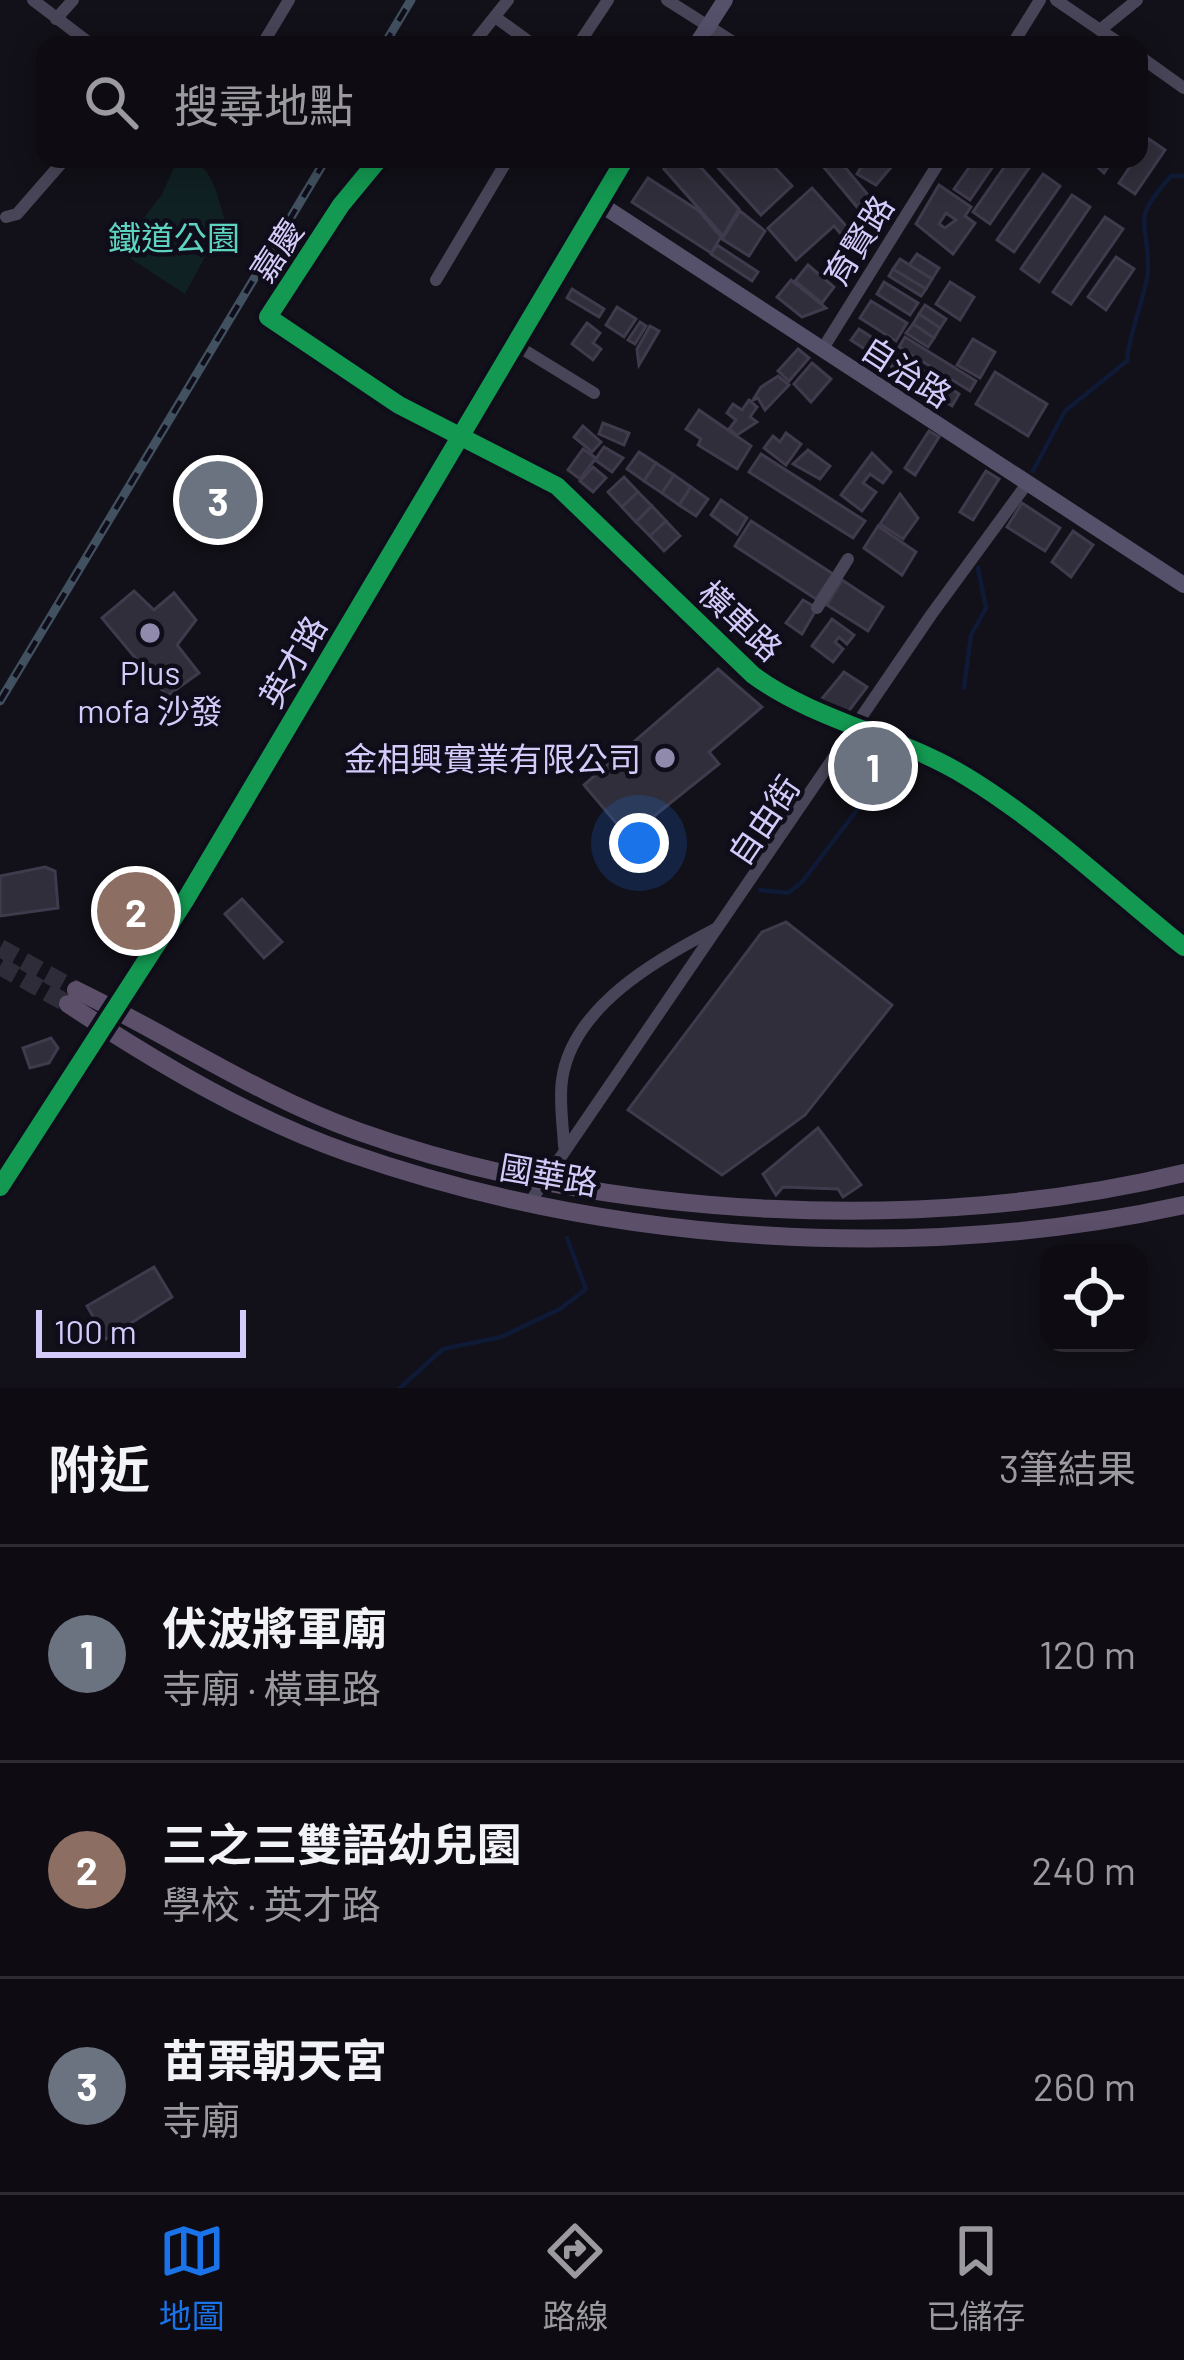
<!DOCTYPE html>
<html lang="zh-TW">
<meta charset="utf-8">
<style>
:root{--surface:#0e0c12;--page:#17151b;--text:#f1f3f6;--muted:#9b9b9f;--line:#2e2c32;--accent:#1a73e8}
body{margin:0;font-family:Barlow,"Noto Sans TC",sans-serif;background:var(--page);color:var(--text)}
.controls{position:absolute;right:36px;bottom:36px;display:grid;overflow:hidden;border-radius:24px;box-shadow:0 6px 30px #0003}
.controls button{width:108px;height:108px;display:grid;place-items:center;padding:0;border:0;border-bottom:3px solid var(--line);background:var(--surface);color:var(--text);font:60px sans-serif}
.scale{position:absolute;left:36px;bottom:30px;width:210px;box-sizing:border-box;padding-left:12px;border:6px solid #d4cbfb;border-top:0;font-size:33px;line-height:42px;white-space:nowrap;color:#d4cbfb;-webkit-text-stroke:9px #100d1b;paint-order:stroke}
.you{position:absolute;left:639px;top:843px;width:42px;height:42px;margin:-30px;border:9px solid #fff;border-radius:50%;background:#1a73e8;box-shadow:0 0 0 18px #1a73e833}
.badge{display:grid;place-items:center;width:78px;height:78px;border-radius:50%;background:var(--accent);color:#fff;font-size:39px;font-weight:700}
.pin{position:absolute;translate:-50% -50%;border:6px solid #fff;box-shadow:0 3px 12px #0006}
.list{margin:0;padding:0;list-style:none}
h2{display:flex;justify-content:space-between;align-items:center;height:156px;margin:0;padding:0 48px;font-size:51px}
h2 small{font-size:39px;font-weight:400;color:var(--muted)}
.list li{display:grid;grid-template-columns:78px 1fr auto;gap:36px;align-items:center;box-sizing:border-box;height:216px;padding:0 48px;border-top:3px solid var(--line)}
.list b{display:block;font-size:45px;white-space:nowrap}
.list p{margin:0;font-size:39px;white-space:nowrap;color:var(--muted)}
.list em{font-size:39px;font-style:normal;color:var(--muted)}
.icon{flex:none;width:66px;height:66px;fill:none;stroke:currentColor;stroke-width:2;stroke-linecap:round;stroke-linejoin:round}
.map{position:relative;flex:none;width:1184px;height:1388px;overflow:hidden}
.search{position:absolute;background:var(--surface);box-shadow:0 6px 30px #0003;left:36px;right:36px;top:36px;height:132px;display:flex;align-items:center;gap:30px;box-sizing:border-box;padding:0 42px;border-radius:24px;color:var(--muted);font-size:45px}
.sheet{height:804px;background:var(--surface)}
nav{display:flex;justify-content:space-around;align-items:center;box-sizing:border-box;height:168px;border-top:3px solid var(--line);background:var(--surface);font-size:33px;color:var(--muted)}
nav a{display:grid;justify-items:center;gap:6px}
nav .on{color:var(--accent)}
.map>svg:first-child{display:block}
</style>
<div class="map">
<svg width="1184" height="1388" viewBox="0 0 1184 1388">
<rect width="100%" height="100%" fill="#121018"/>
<path fill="#102123" d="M 178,159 C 213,159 215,191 225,220 L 185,294 L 119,251 L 162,194 Z"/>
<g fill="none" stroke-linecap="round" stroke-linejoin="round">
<g stroke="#0e1a36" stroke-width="4.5">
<path d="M 1033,471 L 1065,411 L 1127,361 C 1129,331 1147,293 1148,270 C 1149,218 1129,223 1171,176 L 1184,176"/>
<polyline points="964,688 971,635 986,608 978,568"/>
<polyline points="760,890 788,893 802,882 871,792"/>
<polyline points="400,1388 443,1349 501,1337 560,1309 586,1289 567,1238"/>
</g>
</g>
<g fill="#302e3a" stroke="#3f3a4c" stroke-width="3" fill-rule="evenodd">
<polygon points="1149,139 1165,150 1135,194 1119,183"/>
<polygon points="675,159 693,159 739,209 723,236 664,169"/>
<polygon points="710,159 767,159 792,186 761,215"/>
<polygon points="817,159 838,159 869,196 857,207"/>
<polygon points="866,159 876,165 880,159 898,159 876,185 857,174"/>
<polygon points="975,159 998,159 970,200 954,189"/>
<polygon points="1010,159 1031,165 990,224 973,212"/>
<polygon points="1089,159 1113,159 1104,173"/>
<polygon points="1043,174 1060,186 1014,252 997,240"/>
<polygon points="648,178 699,211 721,237 711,253 632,202"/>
<path d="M 939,185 L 971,207 L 965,216 L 975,223 L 953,254 L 916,224 ZM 946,213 L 956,220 L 945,228 L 939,224 Z"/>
<polygon points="812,188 848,228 841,234 834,226 796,260 768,228"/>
<polygon points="1072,195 1090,207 1039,282 1021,269"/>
<polygon points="740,211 765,231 749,256 722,239"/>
<polygon points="1105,217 1123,229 1071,304 1053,292"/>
<polygon points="717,245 758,272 752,281 711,254"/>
<polygon points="917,254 939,268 932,279 909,265"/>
<polygon points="1116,257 1134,269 1106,310 1088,297"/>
<polygon points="900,259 932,279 926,289 893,269"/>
<polygon points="808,265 834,287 822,303 795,281"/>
<polygon points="893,269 926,289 921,296 889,276"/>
<polygon points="791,280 826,308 802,317 777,297"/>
<polygon points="884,282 918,303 910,315 877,294"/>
<polygon points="950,282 974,297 960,320 936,304"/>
<polygon points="572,289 604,309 599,317 567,298"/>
<polygon points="871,301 907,323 896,341 860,318"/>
<polygon points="925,305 946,319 940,328 919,314"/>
<polygon points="617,307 636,319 624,337 606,325"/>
<polygon points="919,314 940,328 934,338 913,324"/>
<polygon points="640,322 646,326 635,344 628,340"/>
<polygon points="587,323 600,333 593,343 601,349 593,360 572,344"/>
<polygon points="913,324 934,338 928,347 906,333"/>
<polygon points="650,326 659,331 639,365 637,349"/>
<polygon points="859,329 959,394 952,406 851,340"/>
<polygon points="905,337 976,381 970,391 899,347"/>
<polygon points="973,339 995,352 980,378 957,365"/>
<polygon points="798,349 809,358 789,381 778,371"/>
<polygon points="812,363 831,379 811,402 794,384"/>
<polygon points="995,372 1047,404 1028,436 976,404"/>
<polygon points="778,376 789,385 765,410 758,398 753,400 761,387"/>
<polygon points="749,400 757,407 750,417 757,422 737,435 729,429 736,420 727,413 733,404 742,410"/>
<polygon points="699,410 751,446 737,469 698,445 701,439 686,429"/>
<polygon points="603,423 629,433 624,445 599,434"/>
<polygon points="583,426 601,442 592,452 574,437"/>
<polygon points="929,431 939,437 915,475 905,468"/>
<polygon points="786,433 801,444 786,465 764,448 773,436 780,442"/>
<polygon points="604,447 623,458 612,472 595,460"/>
<polygon points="583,449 596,458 580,479 568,470"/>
<polygon points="808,450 830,466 820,479 793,464"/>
<polygon points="639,452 656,463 644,481 627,469"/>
<polygon points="872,453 891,472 883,483 870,474 863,483 876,492 862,511 841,495"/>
<polygon points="761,454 865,521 853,538 749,472"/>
<polygon points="656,463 674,475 662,493 644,481"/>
<polygon points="593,467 606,478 593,492 580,481"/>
<polygon points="986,471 999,479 973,520 960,512"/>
<polygon points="674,475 691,487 679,505 662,493"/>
<polygon points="624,477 638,492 622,507 608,492"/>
<polygon points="691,487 708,499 696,516 679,505"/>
<polygon points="638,492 652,506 636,522 622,507"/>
<polygon points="900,494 918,518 903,539 880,524"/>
<polygon points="721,500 747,518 737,534 711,515"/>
<polygon points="1022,503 1060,528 1045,551 1007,527"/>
<polygon points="652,506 666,521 650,536 636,522"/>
<polygon points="666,521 680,536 664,551 650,536"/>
<polygon points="751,521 833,574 816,599 735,546"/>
<polygon points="878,526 916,552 902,575 864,548"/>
<polygon points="1073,531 1093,545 1071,577 1052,562"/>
<polygon points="842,580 883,607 868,631 827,605"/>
<polygon points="134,591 154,610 174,593 196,620 177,645 199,673 167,696 102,618"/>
<polygon points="803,600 817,608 802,634 786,623"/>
<polygon points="832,619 854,635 847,644 839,637 835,642 843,649 833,662 812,646"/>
<polygon points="718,669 762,707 709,752 719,764 628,837 584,785"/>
<polygon points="844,672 867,687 848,712 820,701"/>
<polygon points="45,867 55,871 58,908 0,916 0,876"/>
<polygon points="242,899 282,942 264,958 225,914"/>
<polygon points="786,922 892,1005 805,1115 722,1175 628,1110 762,932"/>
<polygon points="51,1038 58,1048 49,1063 30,1068 23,1048"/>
<polygon points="818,1128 861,1185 843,1197 838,1189 783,1187 776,1195 763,1174"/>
<polygon points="154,1267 172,1297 106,1339 87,1306"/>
</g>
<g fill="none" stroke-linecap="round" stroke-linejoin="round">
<g stroke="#2f2c3a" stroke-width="18" stroke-dasharray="18 9" stroke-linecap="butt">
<polyline points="0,948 76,990"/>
<polyline points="0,966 68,1004"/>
</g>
<g stroke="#484558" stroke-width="12">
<polyline points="33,0 92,45"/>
<polyline points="667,0 738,45"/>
<polyline points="1056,0 1122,45"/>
<polyline points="495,17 534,45"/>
<polyline points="56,19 73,0"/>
<polyline points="1100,30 1137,0"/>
<polyline points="262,45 289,0"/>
<polyline points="472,45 508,0"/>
<polyline points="578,45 608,0"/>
<polyline points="1012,45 1040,0"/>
<polyline points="1139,56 1184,88"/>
<path d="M 379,159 L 341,205 L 268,317 L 399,405 L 557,486 L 753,675 C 817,722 899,735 967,777 C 1044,824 1114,891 1184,947"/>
<polyline points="6,217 17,214 65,159"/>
<polyline points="436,280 508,159"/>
<polyline points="516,345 594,393"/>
<polyline points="822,350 941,159"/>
<polyline points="817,608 848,559"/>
<path d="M 564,1146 C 563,1125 559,1101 562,1080 C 572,1007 657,959 717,928"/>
<polyline points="530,1202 931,615 1026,485"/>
</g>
<g stroke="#55516b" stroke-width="16">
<polyline points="696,45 725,0"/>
<polyline points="600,204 1184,585"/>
<polyline points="0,1187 186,899 625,159"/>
</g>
<g stroke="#5b4f6a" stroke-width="18">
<path d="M 76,990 C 171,1036 259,1096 360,1132 C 606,1220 930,1235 1184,1173"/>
<path d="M 68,1004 C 154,1061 251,1119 349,1153 C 609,1244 915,1264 1184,1205"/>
</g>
<defs>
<g id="rail">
<polyline points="384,45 411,0"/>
<polyline points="0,701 326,159"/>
</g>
</defs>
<use href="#rail" stroke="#415160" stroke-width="9"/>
<use href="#rail" stroke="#100d1b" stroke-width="4.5" stroke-dasharray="14" stroke-linecap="butt"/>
<defs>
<g id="cycleway">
<path d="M 379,159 L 341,205 L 268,317 L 399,405 L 557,486 L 753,675 C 817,722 899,735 967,777 C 1044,824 1114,891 1184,947"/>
<polyline points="0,1187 186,899 625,159"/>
</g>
</defs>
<use href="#cycleway" stroke="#100d1b" stroke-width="26"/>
<use href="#cycleway" stroke="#139951" stroke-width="18"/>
</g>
<g fill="#908aac" stroke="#100d1b" stroke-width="4.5">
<circle cx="150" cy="633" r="12"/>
<circle cx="665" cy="758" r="12"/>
</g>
<g text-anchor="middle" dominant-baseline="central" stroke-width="9" stroke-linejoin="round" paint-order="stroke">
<g font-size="33" fill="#5ed4c0" stroke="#100d1b">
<text x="174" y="237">鐵道公園</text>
</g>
<g font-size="33" fill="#d4cbfb" stroke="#100d1b">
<text transform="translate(858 240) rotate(-58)">育賢路</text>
<text transform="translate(276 250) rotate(-57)">嘉慶</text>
<text transform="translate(907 371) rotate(33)">自治路</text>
<text transform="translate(741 620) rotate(43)">橫車路</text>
<text transform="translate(292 661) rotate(-60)">英才路</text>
<text transform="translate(763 820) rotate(-56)">自由街</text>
<text transform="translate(549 1174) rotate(10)">國華路</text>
</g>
<g font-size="33" fill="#d4cbfb" stroke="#100d1b">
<text x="150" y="672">Plus<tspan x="150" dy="38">mofa 沙發</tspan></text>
<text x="641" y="758" text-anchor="end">金相興實業有限公司</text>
</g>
</g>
</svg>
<div class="controls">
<button><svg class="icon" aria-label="locate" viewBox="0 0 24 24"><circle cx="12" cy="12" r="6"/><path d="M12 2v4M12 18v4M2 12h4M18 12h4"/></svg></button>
</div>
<div class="scale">100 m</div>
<div class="you"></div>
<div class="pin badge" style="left:873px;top:766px;background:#6b7280">1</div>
<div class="pin badge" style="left:136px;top:911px;background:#8d6e63">2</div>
<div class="pin badge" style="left:218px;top:500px;background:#6b7280">3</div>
<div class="search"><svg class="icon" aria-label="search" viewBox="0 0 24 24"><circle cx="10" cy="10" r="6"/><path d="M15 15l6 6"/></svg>搜尋地點</div>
</div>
<section class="sheet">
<h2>附近<small>3筆結果</small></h2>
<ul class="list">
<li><span class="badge" style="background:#6b7280">1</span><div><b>伏波將軍廟</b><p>寺廟 · 橫車路</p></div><em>120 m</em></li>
<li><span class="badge" style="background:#8d6e63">2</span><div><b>三之三雙語幼兒園</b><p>學校 · 英才路</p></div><em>240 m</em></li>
<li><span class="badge" style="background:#6b7280">3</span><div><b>苗栗朝天宮</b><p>寺廟</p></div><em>260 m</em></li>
</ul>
</section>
<nav>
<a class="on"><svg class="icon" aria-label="map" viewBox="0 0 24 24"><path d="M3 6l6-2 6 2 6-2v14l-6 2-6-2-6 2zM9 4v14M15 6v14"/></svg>地圖</a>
<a><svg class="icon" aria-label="directions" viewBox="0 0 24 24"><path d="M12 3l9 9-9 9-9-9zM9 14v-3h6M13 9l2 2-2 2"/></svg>路線</a>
<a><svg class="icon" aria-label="saved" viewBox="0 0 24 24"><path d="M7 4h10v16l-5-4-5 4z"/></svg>已儲存</a>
</nav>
